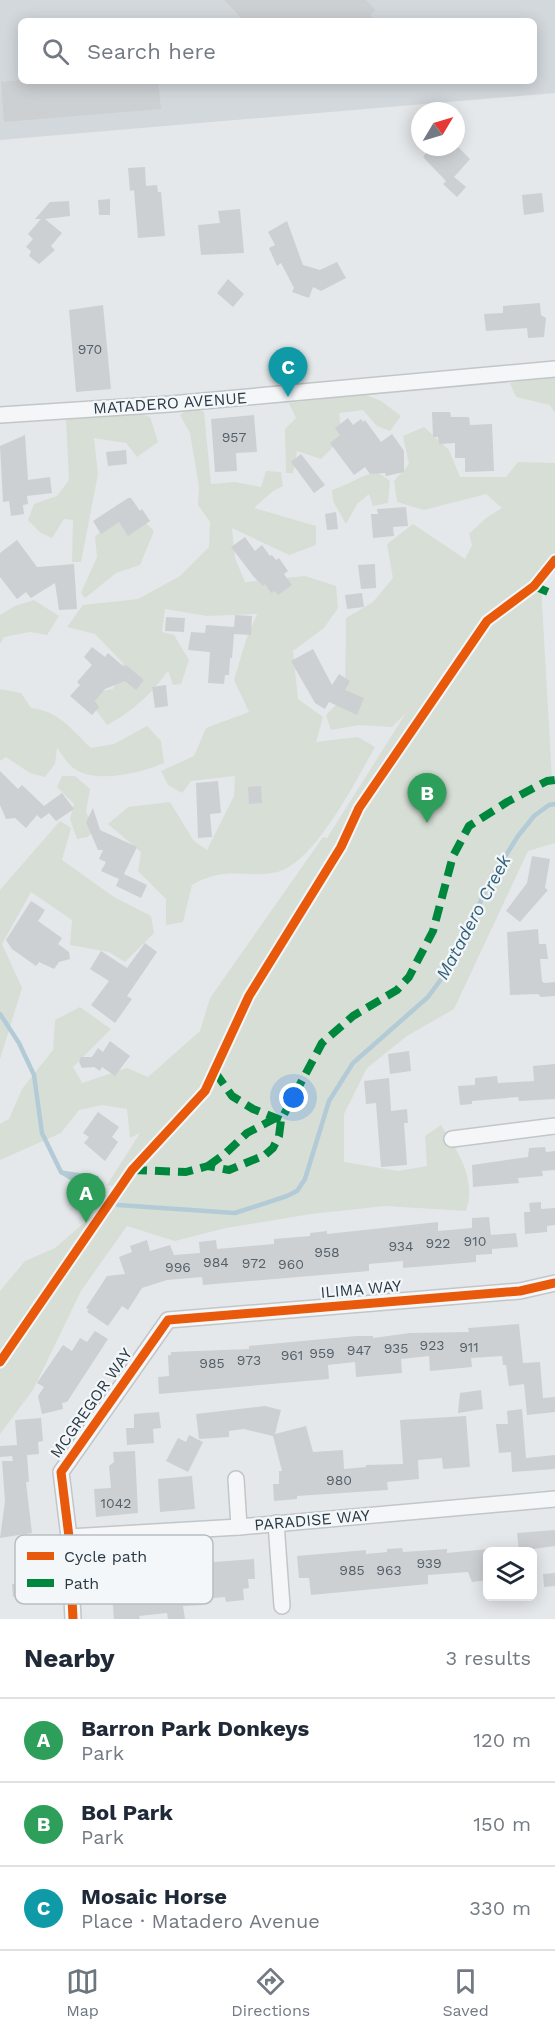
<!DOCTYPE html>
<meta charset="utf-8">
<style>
:root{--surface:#fff;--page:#f2f2f3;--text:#1f2937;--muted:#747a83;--line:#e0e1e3;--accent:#6b767f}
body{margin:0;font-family:"Work Sans",sans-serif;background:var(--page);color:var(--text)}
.controls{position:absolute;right:18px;bottom:18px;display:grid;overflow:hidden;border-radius:9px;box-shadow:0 3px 15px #0003}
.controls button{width:54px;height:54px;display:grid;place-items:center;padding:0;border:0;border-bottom:2px solid var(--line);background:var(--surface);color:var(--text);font:30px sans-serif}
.compass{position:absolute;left:411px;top:102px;width:54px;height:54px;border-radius:50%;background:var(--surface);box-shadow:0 3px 15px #0003;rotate:52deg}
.you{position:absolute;left:294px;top:1098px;width:21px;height:21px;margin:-15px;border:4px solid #fff;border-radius:50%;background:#1a73e8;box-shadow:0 0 0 9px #1a73e833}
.badge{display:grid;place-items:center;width:39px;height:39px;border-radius:50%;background:var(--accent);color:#fff;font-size:20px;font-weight:700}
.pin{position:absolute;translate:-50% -50px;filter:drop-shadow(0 2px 3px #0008)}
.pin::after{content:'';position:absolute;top:32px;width:21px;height:18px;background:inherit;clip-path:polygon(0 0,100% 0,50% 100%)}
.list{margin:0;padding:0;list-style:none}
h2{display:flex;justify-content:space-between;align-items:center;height:78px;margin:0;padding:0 24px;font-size:26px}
h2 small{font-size:20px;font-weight:400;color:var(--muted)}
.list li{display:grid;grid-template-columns:39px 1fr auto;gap:18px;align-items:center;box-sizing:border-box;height:84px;padding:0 24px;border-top:2px solid var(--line)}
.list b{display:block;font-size:22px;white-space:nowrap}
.list p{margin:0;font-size:20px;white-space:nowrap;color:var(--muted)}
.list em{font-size:20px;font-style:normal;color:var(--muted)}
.icon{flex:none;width:33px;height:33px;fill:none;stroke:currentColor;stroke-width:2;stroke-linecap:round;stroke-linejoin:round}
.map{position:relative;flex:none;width:555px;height:1619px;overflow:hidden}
.search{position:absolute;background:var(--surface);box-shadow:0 3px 15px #0003;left:18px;right:18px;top:18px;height:66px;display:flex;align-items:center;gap:15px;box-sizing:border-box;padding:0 21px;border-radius:9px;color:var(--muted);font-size:22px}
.sheet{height:330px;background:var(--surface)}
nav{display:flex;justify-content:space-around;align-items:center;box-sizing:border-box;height:84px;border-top:2px solid var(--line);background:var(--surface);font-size:16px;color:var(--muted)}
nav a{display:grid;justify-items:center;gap:3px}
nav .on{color:var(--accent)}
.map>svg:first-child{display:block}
</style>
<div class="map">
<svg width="555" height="1619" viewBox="0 0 555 1619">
<rect width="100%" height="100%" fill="#e5e8ea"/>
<path fill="#d3d8dd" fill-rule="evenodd" d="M 0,0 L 555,0 L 555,93 L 0,140 ZM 21,21 L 534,21 L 534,81 L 21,81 Z"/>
<g fill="#d7ded5">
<polygon points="536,378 555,378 555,413 550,405 516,397 510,383"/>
<polygon points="364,394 381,401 401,416 390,431 377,426 363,410 339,413 342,438 321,459 297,451 293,473 286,473 285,429 296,418 289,403"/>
<path d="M 192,406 L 204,412 L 211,484 L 235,482 L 261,487 L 266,471 L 281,472 L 283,486 L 273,491 L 254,508 L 316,526 L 316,545 L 289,555 L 232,528 L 235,558 L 245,582 L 305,576 L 336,586 L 338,608 L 324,628 L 293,651 L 298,699 L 323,717 L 316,742 L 358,737 L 375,747 C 357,779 314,864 277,872 C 245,879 227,865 192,885 L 183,922 L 166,925 L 166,899 L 138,871 L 141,852 L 108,824 L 128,807 L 170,802 L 194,841 L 207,850 L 234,796 L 235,776 L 191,781 L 182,793 L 168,785 L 161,771 L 194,756 L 206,728 L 249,712 L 234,680 L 246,640 L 257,614 L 207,616 L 165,609 L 162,632 L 174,635 L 189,660 L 181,684 L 173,685 L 168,671 C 153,692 131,713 107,725 L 95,709 L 96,692 L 113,689 L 123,663 L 95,634 L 67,627 L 83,605 L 138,599 L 180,576 L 209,547 L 210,522 L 198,505 L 199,487 L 190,433 L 180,415 Z"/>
<polygon points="136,412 150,417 158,442 137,457 126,443 94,438 98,474 81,562 72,562 73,520 64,519 52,538 41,533 28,520 34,504 57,496 69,480 66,420"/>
<path d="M 424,427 L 449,450 L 460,477 L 506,477 L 518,462 L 555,463 L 555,564 L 541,586 L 552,779 L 555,782 L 555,843 L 528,851 L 454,1009 L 407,1036 L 367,1068 L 344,1114 L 344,1162 L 398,1171 L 427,1166 L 425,1136 L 441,1125 C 458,1151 477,1180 466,1211 L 385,1206 L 311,1214 L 226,1228 L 175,1241 L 127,1226 L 81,1291 L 33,1390 L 0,1434 L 0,1291 L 25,1261 L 55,1248 L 123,1189 L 107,1185 L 140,1133 L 130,1138 L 127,1109 L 102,1105 L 79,1110 L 61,1133 L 0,1160 L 0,1124 L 9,1119 L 22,1089 L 53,1050 L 55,1020 L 80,1007 L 111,1029 L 73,1067 L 82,1083 L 127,1068 L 148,1077 L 200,1031 L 210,998 L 323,837 L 327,838 L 406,713 L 392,727 L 359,725 L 331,730 L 326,715 L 345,696 L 346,618 L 373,602 L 393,578 L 387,544 L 413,524 L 465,559 L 472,545 L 469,534 L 486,518 L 502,508 L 486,494 L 424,510 L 397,502 L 394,481 L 409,464 L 403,436 Z"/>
<path d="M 377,472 L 390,481 L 388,503 L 373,506 L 369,494 L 357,504 L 346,524 L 333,501 L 332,490 C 350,484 357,477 377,472 Z"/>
<polygon points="132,510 154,531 140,565 116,573 85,598 81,593 97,557 95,537 112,520"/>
<polygon points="34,600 59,616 47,635 30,632 4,637 0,644 0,615 15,606"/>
<path d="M 0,689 L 21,693 L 31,708 C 59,711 71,729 91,748 L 114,744 L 147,726 L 161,741 L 164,763 C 141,773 93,785 72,767 C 66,762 62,754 57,748 L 55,764 L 45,777 L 30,773 L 6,757 L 0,761 Z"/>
<polygon points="62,776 75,776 90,789 86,812 95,831 87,837 77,839 70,819 74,804 57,787"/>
<polygon points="60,821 71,828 62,860 114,897 151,916 154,933 125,962 109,952 70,945 72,920 31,892 2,944 22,988 0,1059 0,890"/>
</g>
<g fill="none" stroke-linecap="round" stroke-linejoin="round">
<g stroke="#b3cbd6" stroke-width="4.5">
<polyline points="0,1014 19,1043 34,1075 42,1133 61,1172 118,1205 235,1213 287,1196 297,1191 305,1179 329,1101 353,1063 428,997 450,967 491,879 518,836 534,816 549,805 555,804"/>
<polyline points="64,1173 97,1178"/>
</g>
</g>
<g fill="#cdd0d3">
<polygon points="224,0 366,0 376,10 370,15 376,21 244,21"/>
<polygon points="21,80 158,81 161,109 4,122 1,82"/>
<polygon points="431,147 458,147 470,159 454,177 466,187 457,197 443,184 446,181 423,157"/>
<polygon points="145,167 146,186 157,185 158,192 161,192 165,236 138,238 134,190 130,191 128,168"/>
<polygon points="542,193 544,212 524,215 522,195"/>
<polygon points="110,199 110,215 99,215 98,200"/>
<polygon points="69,201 70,216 45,219 62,233 51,246 55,250 39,264 29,256 31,251 26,247 33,239 28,234 41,219 35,219 50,202"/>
<polygon points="240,209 244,253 201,255 198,225 220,223 218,211"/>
<polygon points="287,221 303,265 320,270 337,262 346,278 321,291 313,287 309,298 292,292 294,288 281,263 277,266 269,248 275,245 268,232"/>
<polygon points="228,279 244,294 233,307 217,293"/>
<polygon points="540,303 541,315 546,318 544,337 528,338 527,328 486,331 484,314 503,313 503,306"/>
<polygon points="103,305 111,389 76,392 69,310"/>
<polygon points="432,412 450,412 451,417 469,417 470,425 492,424 494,471 465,472 465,458 455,458 455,443 439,444 438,437 433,437"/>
<polygon points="254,415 257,452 236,453 237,471 215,472 211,419"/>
<polygon points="348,418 353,425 361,419 363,422 365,420 381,442 392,434 404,451 404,472 386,476 385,473 370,474 365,467 354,475 330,443 340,435 335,428"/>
<polygon points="25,435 28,480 50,477 52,493 27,496 28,504 23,505 24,514 11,516 9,501 3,502 0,446"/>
<polygon points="126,450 127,464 108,466 106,452"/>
<polygon points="301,454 325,485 314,493 291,462"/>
<polygon points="128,498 131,498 140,511 142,509 150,521 128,536 119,522 101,534 93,521"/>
<polygon points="406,507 408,526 393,527 394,536 373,538 371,514 378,514 377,509"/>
<polygon points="336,512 338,529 327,530 325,514"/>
<polygon points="245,537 255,551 262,545 270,556 272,555 276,560 279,558 288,571 284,574 292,585 278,595 275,591 271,593 265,584 263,586 254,577 231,547"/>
<polygon points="17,540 37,567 74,564 77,609 59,610 55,583 31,598 26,592 17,599 0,577 0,553"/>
<polygon points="375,564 376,588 361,589 358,565"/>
<polygon points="362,593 364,607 347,609 345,595"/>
<polygon points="235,615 252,616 251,635 234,634 232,658 230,658 229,675 225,675 224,684 208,683 210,652 188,650 191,632 205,633 206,625 234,627"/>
<polygon points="166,617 185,618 184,632 165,631"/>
<polygon points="92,647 105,657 108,653 124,667 126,665 144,680 136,690 125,681 105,689 95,701 99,707 92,715 70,696 80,685 77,682 92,665 84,657"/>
<polygon points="313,649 332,685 339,674 350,681 345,690 364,698 357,715 329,702 325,709 315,703 291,661"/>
<polygon points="166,685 168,706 155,708 152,687"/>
<polygon points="0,771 18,789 22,785 44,806 62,793 74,809 56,821 49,813 41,819 37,815 26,828 15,818 6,819 0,805"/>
<polygon points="218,781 221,813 210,814 212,837 198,838 196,783"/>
<polygon points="261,786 262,803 249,804 248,787"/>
<polygon points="93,808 100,830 137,847 124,874 147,885 141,898 116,886 119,879 101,871 106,862 99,859 103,850 98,850 86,822"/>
<polygon points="532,856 550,859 545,888 548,890 520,922 506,911 527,883"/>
<polygon points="31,901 45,910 38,921 62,938 58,944 69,952 70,959 59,962 54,969 39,962 36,966 12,949 6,940"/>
<polygon points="538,929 539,944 546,944 548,959 540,959 542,981 544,983 555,982 555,996 541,997 538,994 510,995 507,932"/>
<polygon points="145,943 157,952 127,996 132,999 115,1023 91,1005 109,981 90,969 101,951 127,968"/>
<polygon points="110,1041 130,1056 115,1076 102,1067 100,1071 94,1067 82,1068 79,1062 81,1057 92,1057 98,1048 103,1052"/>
<polygon points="409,1051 411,1071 390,1074 388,1054"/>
<polygon points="555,1064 555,1099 519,1101 518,1097 472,1101 472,1104 460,1105 458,1086 475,1085 475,1078 497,1076 498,1083 534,1081 533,1066"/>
<polygon points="389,1078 391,1111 407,1109 408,1123 404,1123 407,1165 381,1167 376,1103 366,1104 364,1081"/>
<polygon points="98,1112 119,1127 112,1137 118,1142 105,1161 84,1143 89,1137 83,1133"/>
<polygon points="545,1147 546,1152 555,1151 555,1170 542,1171 543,1176 518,1178 519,1183 473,1187 472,1165 528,1157 529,1148"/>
<polygon points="541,1202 541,1209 555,1208 555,1225 547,1226 547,1232 525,1234 524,1212 530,1212 529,1203"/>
<polygon points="489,1217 491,1235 516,1233 518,1247 492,1249 492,1254 476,1255 476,1262 403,1268 403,1261 369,1264 369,1271 203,1285 202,1277 167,1280 142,1288 128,1310 122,1306 108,1326 87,1312 89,1310 86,1308 107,1276 125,1274 119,1257 132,1252 130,1246 147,1240 150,1251 170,1245 174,1255 200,1253 199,1242 216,1240 217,1249 274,1244 274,1239 310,1236 310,1233 327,1231 327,1234 438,1222 438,1231 472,1228 472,1218"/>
<polygon points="519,1324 523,1363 540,1362 543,1398 555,1397 555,1412 527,1415 524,1384 509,1386 506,1365 503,1365 502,1356 471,1358 472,1367 430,1371 429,1356 401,1359 402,1373 356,1377 355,1362 328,1365 329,1379 159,1394 158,1377 169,1376 168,1355 171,1355 171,1352 249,1349 249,1346 356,1336 373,1336 373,1338 410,1333 469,1332 468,1328"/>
<polygon points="95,1331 108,1339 67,1402 62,1403 63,1409 42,1414 38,1396 44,1387 37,1383 63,1345 72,1351 80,1338 87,1342"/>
<polygon points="481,1390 483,1409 458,1413 460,1393"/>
<polygon points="265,1406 281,1410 275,1434 306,1426 313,1452 343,1450 344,1469 366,1467 366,1465 403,1464 400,1420 466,1416 470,1467 443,1469 442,1458 418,1460 419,1479 387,1482 388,1490 297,1496 297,1499 274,1501 273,1484 279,1484 279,1471 282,1471 273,1436 244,1429 229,1431 229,1437 199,1439 196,1414"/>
<polygon points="522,1409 526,1458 555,1455 555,1469 512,1472 511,1452 499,1453 496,1424 508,1424 507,1411"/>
<polygon points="159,1412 161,1428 153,1429 154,1443 127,1445 126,1428 134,1428 134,1414"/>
<polygon points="41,1418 43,1441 38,1442 39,1454 27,1455 29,1482 26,1482 32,1533 0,1538 5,1501 2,1461 13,1461 12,1456 0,1457 0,1446 17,1445 15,1420"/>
<polygon points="189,1435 203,1442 188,1472 166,1461 178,1438 186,1442"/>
<polygon points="135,1451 138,1513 96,1517 94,1489 111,1488 109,1466 114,1462 113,1452"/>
<polygon points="192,1476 195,1509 160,1512 158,1479"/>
<polygon points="555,1530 555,1546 519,1551 517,1533"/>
<polygon points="402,1548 403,1552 447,1549 447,1553 488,1549 488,1580 472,1582 468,1572 428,1575 428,1584 311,1595 309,1578 299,1578 297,1556 366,1550 366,1554 387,1552 387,1549"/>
<polygon points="254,1559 255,1579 248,1579 249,1588 243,1589 244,1600 226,1602 225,1597 203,1599 203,1605 183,1606 185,1619 168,1619 167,1613 139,1616 140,1619 114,1619 112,1594 102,1595 99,1563 130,1560 134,1598 156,1596 155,1570 167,1569 168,1574 201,1571 201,1563"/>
<polygon points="49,1571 50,1594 13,1597 12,1584 20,1584 19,1574"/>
<polygon points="555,1573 555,1586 544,1587 543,1574"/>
</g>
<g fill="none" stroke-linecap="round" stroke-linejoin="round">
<defs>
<g id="minor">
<polyline points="0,415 170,404 555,369"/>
<polyline points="452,1139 555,1126"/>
<polyline points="236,1479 239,1527"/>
<polyline points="276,1523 282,1606"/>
<polyline points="69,1537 239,1527 555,1499"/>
<polyline points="73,1619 69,1537 61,1472 168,1320 520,1291 555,1283"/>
</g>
</defs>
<use href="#minor" stroke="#c3c6c8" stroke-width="18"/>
<use href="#minor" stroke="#f4f6f7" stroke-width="15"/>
<g stroke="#00873e" stroke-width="8" stroke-dasharray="15 8" stroke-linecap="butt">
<polyline points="534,586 555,595"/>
<polyline points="215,1072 232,1096 253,1109 281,1120"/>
<polyline points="208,1166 226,1153 247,1133 274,1119"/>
<polyline points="132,1170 186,1172 208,1166 229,1170 265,1155 273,1148 279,1136 281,1120 322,1043 353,1016 397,990 409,977 433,931 453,856 469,826 507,802 547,781 555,780"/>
</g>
<defs>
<g id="cycleway">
<polyline points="0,1362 132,1170 205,1091 249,996 341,847 359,808 487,621 534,586 555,560"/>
<polyline points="73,1619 69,1537 61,1472 168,1320 520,1291 555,1283"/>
</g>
</defs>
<use href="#cycleway" stroke="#f3f7f9" stroke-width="13"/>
<use href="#cycleway" stroke="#e8590c" stroke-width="9"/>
</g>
<g text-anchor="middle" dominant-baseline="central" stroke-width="4.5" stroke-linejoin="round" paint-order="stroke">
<g font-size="14" fill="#546069">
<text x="90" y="349">970</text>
<text x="234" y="437">957</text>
<text x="475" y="1241">910</text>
<text x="438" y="1243">922</text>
<text x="401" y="1246">934</text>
<text x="327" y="1252">958</text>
<text x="216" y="1262">984</text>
<text x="254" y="1263">972</text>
<text x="291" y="1264">960</text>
<text x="178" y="1267">996</text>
<text x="432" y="1345">923</text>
<text x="469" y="1347">911</text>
<text x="396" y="1348">935</text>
<text x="359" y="1350">947</text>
<text x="322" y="1353">959</text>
<text x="292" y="1355">961</text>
<text x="249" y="1360">973</text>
<text x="212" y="1363">985</text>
<text x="339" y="1480">980</text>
<text x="116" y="1503">1042</text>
<text x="429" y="1563">939</text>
<text x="352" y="1570">985</text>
<text x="389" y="1570">963</text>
</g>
<g font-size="16" fill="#2a3945" stroke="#f3f7f9">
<text transform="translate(170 403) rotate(-4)">MATADERO AVENUE</text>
<text transform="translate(361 1289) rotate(-5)">ILIMA WAY</text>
<text transform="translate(91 1403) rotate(-55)">MCGREGOR WAY</text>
<text transform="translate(312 1520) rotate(-5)">PARADISE WAY</text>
</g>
<g font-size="18" font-style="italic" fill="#32617c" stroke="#f3f7f9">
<text transform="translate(473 917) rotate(-62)">Matadero Creek</text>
</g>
</g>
<rect x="15" y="1535" width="198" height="69" rx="9" fill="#f3f7f9" stroke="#b7bec3" stroke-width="1.5"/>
<rect x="27" y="1552" width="27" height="8" fill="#e8590c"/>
<rect x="27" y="1579" width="27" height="8" fill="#00873e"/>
<g font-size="16" fill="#2a3945">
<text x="64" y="1562">Cycle path</text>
<text x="64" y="1589">Path</text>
</g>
</svg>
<div class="controls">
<button><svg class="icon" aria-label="layers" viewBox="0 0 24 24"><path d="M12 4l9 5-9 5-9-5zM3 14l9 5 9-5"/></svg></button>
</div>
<svg class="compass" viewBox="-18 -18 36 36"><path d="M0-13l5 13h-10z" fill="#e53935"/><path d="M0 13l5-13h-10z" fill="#747a83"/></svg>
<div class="you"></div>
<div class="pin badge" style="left:86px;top:1223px;background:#2e9e5b">A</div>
<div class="pin badge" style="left:427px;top:823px;background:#2e9e5b">B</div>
<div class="pin badge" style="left:288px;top:397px;background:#0f9aa8">C</div>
<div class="search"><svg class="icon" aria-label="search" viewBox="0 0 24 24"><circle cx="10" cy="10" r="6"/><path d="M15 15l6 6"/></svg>Search here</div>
</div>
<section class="sheet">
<h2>Nearby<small>3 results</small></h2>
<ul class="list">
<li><span class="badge" style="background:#2e9e5b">A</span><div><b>Barron Park Donkeys</b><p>Park</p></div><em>120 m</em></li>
<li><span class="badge" style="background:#2e9e5b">B</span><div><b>Bol Park</b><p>Park</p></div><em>150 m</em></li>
<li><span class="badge" style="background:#0f9aa8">C</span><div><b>Mosaic Horse</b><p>Place · Matadero Avenue</p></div><em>330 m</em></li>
</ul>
</section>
<nav>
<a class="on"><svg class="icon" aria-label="map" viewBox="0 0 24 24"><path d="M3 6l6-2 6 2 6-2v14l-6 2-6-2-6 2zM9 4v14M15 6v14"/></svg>Map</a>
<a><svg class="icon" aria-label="directions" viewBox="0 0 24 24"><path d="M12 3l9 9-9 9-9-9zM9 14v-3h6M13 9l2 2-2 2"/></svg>Directions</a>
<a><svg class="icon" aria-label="saved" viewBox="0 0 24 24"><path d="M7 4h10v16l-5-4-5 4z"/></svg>Saved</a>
</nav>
